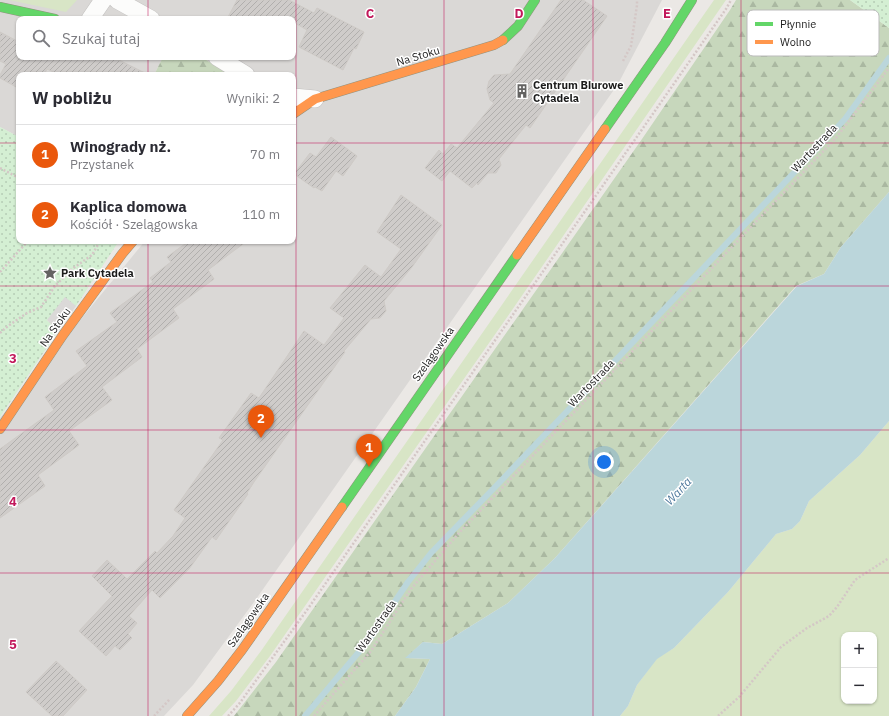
<!DOCTYPE html>
<html lang="pl">
<meta charset="utf-8">
<style>
:root{--surface:#fff;--page:#f2f2f3;--text:#2b2b33;--muted:#7c7c81;--line:#e1e1e2;--accent:#ea580c}
body{margin:0;font-family:"IBM Plex Sans",sans-serif;background:var(--page);color:var(--text)}
.controls{position:absolute;right:12px;bottom:12px;display:grid;overflow:hidden;border-radius:8px;box-shadow:0 1px 3px #0004}
.controls button{width:36px;height:36px;display:grid;place-items:center;padding:0;border:0;border-bottom:1px solid var(--line);background:var(--surface);color:var(--text);font:20px sans-serif}
.you{position:absolute;left:604px;top:462px;width:14px;height:14px;margin:-10px;border:3px solid #fff;border-radius:50%;background:#1a73e8;box-shadow:0 0 0 6px #1a73e833}
.badge{display:grid;place-items:center;width:26px;height:26px;border-radius:50%;background:var(--accent);color:#fff;font-size:13px;font-weight:700}
.pin{position:absolute;translate:-50% -33px;filter:drop-shadow(0 1px 2px #0008)}
.pin::after{content:'';position:absolute;top:21px;width:14px;height:12px;background:inherit;clip-path:polygon(0 0,100% 0,50% 100%)}
.list{margin:0;padding:0;list-style:none}
h2{display:flex;justify-content:space-between;align-items:center;height:52px;margin:0;padding:0 16px;font-size:17px}
h2 small{font-size:13px;font-weight:400;color:var(--muted)}
.list li{display:grid;grid-template-columns:26px 1fr auto;gap:12px;align-items:center;box-sizing:border-box;height:60px;padding:0 16px;border-top:1px solid var(--line)}
.list b{display:block;font-size:15px;white-space:nowrap}
.list p{margin:0;font-size:13px;white-space:nowrap;color:var(--muted)}
.list em{font-size:13px;font-style:normal;color:var(--muted)}
.icon{flex:none;width:22px;height:22px;fill:none;stroke:currentColor;stroke-width:2;stroke-linecap:round;stroke-linejoin:round}
.map{position:relative;flex:none;width:889px;height:716px;overflow:hidden}
.search{position:absolute;background:var(--surface);box-shadow:0 1px 3px #0004;left:16px;top:16px;width:280px;height:44px;display:flex;align-items:center;gap:10px;box-sizing:border-box;padding:0 14px;border-radius:8px;color:var(--muted);font-size:15px}
.panel{position:absolute;background:var(--surface);box-shadow:0 1px 3px #0004;left:16px;top:72px;width:280px;height:172px;border-radius:8px}
.map>svg:first-child{display:block}
</style>
<div class="map">
<svg width="889" height="716" viewBox="0 0 889 716">
<defs>
<pattern id="forest-firs" width="22" height="20" patternUnits="userSpaceOnUse"><rect width="22" height="20" fill="#c7d7bc"/><path d="M5 1l3.5 6h-7zM16 11l3.5 6h-7z" fill="#aab8a1"/></pattern>
<pattern id="park-dots" width="8" height="8" patternUnits="userSpaceOnUse"><rect width="8" height="8" fill="#d4efd3"/><path d="M2 2h.1M6 6h.1" fill="none" stroke="#b5ccb5" stroke-width="1.8" stroke-linecap="round"/></pattern>
<pattern id="building-hatch" width="6" height="6" patternUnits="userSpaceOnUse"><rect width="6" height="6" fill="#cfccca"/><path d="M-1 1l2-2M0 6l6-6M5 7l2-2" fill="none" stroke="#b1afad"/></pattern>
</defs>
<rect width="100%" height="100%" fill="#ebe8e5"/>
<polygon fill="#dad8d6" points="0,0 662,0 618,84 254,602 193,685 164,716 0,716 0,418 145,241 293,241 293,75 232,75 201,57 293,57 293,19 19,19 19,57 163,57 154,75 19,75 19,137 0,127"/>
<g fill="#d8e5c6" fill-rule="evenodd">
<polygon points="9,0 77,0 66,12"/>
<polygon points="714,0 726,0 510,313 270,656 236,701 222,716 209,716 231,691 261,651"/>
<path d="M 889,421 L 889,716 L 620,716 L 628,706 L 637,685 L 657,658 L 674,648 L 728,592 L 776,534 L 792,529 L 800,521 L 809,501 L 860,455 ZM 844,635 L 874,635 L 874,701 L 844,701 Z"/>
</g>
<g fill="url(#forest-firs)">
<polygon points="736,0 850,0 889,28 889,192 841,247 824,274 796,286 555,558 508,603 442,644 423,642 406,658 430,659 416,687 395,716 234,716 276,662 642,139 730,10"/>
<polygon points="163,57 201,57 232,75 154,75"/>
</g>
<g fill="url(#park-dots)">
<polygon points="850,0 889,0 889,28"/>
<polygon points="0,127 19,137 19,241 119,241 76,306 47,320 58,331 0,417"/>
</g>
<polygon fill="#dbd9d8" points="65,297 76,306 58,331 47,320"/>
<polygon fill="#bbd6db" points="889,192 889,421 860,455 809,501 800,521 792,529 776,534 728,592 674,648 657,659 637,685 628,706 620,716 395,716 416,687 430,659 405,658 423,642 442,644 508,603 555,558 797,286 824,274 841,247"/>
<g fill="none" stroke-linecap="round" stroke-linejoin="round">
<polyline stroke="#bbd6db" stroke-width="6" points="305,716 369,640 408,582 431,553 497,485 845,119 889,58"/>
</g>
<g fill="url(#building-hatch)" stroke="#cecac6">
<polygon points="237,0 289,0 314,13 317,8 364,32 356,49 354,48 343,70 299,47 307,30 293,22 293,19 227,19"/>
<polygon points="561,0 583,0 607,16 530,128 526,125 499,159 501,165 496,173 488,173 478,185 477,183 472,188 450,171 442,181 425,168 439,150 443,154 451,144 457,148 494,103 490,100 487,89 489,81 494,75 510,74"/>
<polygon points="0,32 19,42 19,57 113,57 149,75 60,75 47,69 44,75 19,75 19,80 16,87 0,78 0,75 6,64 0,61"/>
<polygon points="331,137 357,156 343,176 336,171 322,191 315,187 314,188 294,174 310,153 316,157"/>
<polygon points="401,195 442,225 412,267 384,301 386,311 380,318 371,319 344,351 345,352 254,482 247,493 248,494 216,540 212,537 189,569 160,598 152,590 129,616 137,623 128,634 132,638 120,650 115,646 106,656 79,631 112,596 92,576 107,560 127,579 155,551 157,553 173,536 185,518 174,510 223,440 219,438 251,393 259,398 304,331 324,345 344,318 330,308 365,265 381,277 401,249 377,232"/>
<polygon points="189,241 247,241 208,270 214,279 173,309 179,318 137,349 142,357 102,387 112,400 69,431 79,445 38,475 45,486 0,518 0,449 54,410 45,397 87,366 76,351 117,322 110,313 153,282 150,278 171,262 167,257"/>
<polygon points="56,661 87,690 63,716 52,716 26,692"/>
</g>
<g fill="none" stroke-linecap="round" stroke-linejoin="round">
<defs>
<g id="street">
<polyline points="117,0 151,19"/>
<polyline points="90,19 103,0"/>
<polyline points="217,57 246,75"/>
<polyline points="293,97 315,99"/>
</g>
<g id="fast">
<polyline points="0,7 55,19"/>
<polyline points="503,40 518,26 535,0"/>
<polyline points="605,129 665,43 692,0"/>
<polyline points="342,507 517,255"/>
</g>
<g id="slow">
<polyline points="293,114 315,99 494,45 503,40"/>
<polyline points="517,255 605,129"/>
<polyline points="0,429 63,335 122,254 133,241"/>
<polyline points="187,716 218,681 242,650 342,507"/>
</g>
</defs>
<use href="#street" stroke="#c2c0bf" stroke-width="18"/>
<use href="#fast" stroke="#92927f" stroke-width="10"/>
<use href="#slow" stroke="#92927f" stroke-width="10"/>
<g stroke="#d4c7c6" stroke-width="2.5" stroke-dasharray="2 2" stroke-linecap="butt">
<polyline points="623,61 631,46 637,5 637,0"/>
<polyline points="0,168 19,178"/>
<polyline points="0,272 28,241"/>
<polyline points="0,333 8,326 27,313 41,307 55,286 72,269 92,255 100,241"/>
<polyline points="154,716 170,699"/>
<polyline points="228,716 239,704 307,610 726,9 731,0"/>
<polyline points="314,716 371,651 411,589 459,533 836,138 889,68"/>
<polyline points="718,716 739,697 781,647 807,628 829,616 837,607 855,580 889,558"/>
</g>
<use href="#street" stroke="#fcfcfb" stroke-width="17"/>
<use href="#fast" stroke="#63d668" stroke-width="9"/>
<use href="#slow" stroke="#ff974d" stroke-width="9"/>
</g>
<path fill="none" stroke="#c2185b" stroke-width="1" stroke-opacity="0.55" d="M 148,0 L 148,19M 296,0 L 296,716M 444,0 L 444,716M 593,0 L 593,716M 741,0 L 741,716M 148,57 L 148,75M 0,143 L 19,143M 293,143 L 889,143M 148,241 L 148,716M 0,286 L 889,286M 0,430 L 889,430M 0,573 L 889,573"/>
<defs>
<symbol id="building-bare" viewBox="-9 -9 18 18"><path d="M-4-6H4V6H1V3H-1V6H-4ZM-2.5-4.3h1.7v1.8h-1.7ZM.8-4.3h1.7v1.8H.8ZM-2.5-1h1.7V.8h-1.7ZM.8-1h1.7V.8H.8Z" fill="#646362" stroke="#fff" stroke-width="2.5" paint-order="stroke"/></symbol>
<symbol id="sight-bare" viewBox="-9 -9 18 18"><path d="M0-6L1.8-2.2L6-1.7L2.9 1.2L3.7 5.4L0 3.3L-3.7 5.4L-2.9 1.2L-6-1.7L-1.8-2.2Z" fill="#646362" stroke="#fff" stroke-width="2.5" paint-order="stroke"/></symbol>
</defs>
<g fill-rule="evenodd">
<use href="#building-bare" x="512" y="81" width="20" height="20"/>
<use href="#sight-bare" x="40" y="263" width="20" height="20"/>
</g>
<g text-anchor="middle" dominant-baseline="central" stroke-width="3" stroke-linejoin="round" paint-order="stroke">
<g font-size="11" fill="#1c1c1c" stroke="#fff">
<text transform="translate(418 56) rotate(-17)">Na Stoku</text>
<text transform="translate(814 148) rotate(-47)">Wartostrada</text>
<text transform="translate(55 327) rotate(-55)">Na Stoku</text>
<text transform="translate(433 354) rotate(-55)">Szelągowska</text>
<text transform="translate(591 383) rotate(-46)">Wartostrada</text>
<text transform="translate(248 620) rotate(-55)">Szelągowska</text>
<text transform="translate(376 626) rotate(-55)">Wartostrada</text>
</g>
<g font-size="11" font-weight="bold" fill="#1c1c1c" stroke="#fff" text-anchor="start">
<text x="533" y="85">Centrum Biurowe<tspan x="533" dy="13">Cytadela</tspan></text>
<text x="61" y="273">Park Cytadela</text>
</g>
<g font-size="12" font-style="italic" fill="#4e789c" stroke="#fff">
<text transform="translate(678 491) rotate(-47)">Warta</text>
</g>
</g>
<rect x="747" y="10" width="132" height="46" rx="6" fill="#fff" stroke="#bbb" stroke-width="1"/>
<rect x="755" y="22" width="18" height="4" fill="#63d668"/>
<rect x="755" y="40" width="18" height="4" fill="#ff974d"/>
<g font-size="11" fill="#1c1c1c">
<text x="780" y="28">Płynnie</text>
<text x="780" y="46">Wolno</text>
</g>
<g font-size="13" text-anchor="middle" font-weight="bold" fill="#c2185b" stroke="#fff" stroke-width="3" stroke-linejoin="round" paint-order="stroke">
<text x="370" y="18">C</text>
<text x="519" y="18">D</text>
<text x="667" y="18">E</text>
<text x="13" y="363">3</text>
<text x="13" y="506">4</text>
<text x="13" y="649">5</text>
</g>
</svg>
<div class="controls">
<button>+</button>
<button>−</button>
</div>
<div class="you"></div>
<div class="pin badge" style="left:369px;top:467px">1</div>
<div class="pin badge" style="left:261px;top:438px">2</div>
<div class="search"><svg class="icon" aria-label="search" viewBox="0 0 24 24"><circle cx="10" cy="10" r="6"/><path d="M15 15l6 6"/></svg>Szukaj tutaj</div>
<section class="panel">
<h2>W pobliżu<small>Wyniki: 2</small></h2>
<ul class="list">
<li><span class="badge">1</span><div><b>Winogrady nż.</b><p>Przystanek</p></div><em>70 m</em></li>
<li><span class="badge">2</span><div><b>Kaplica domowa</b><p>Kościół · Szelągowska</p></div><em>110 m</em></li>
</ul>
</section>
</div>
